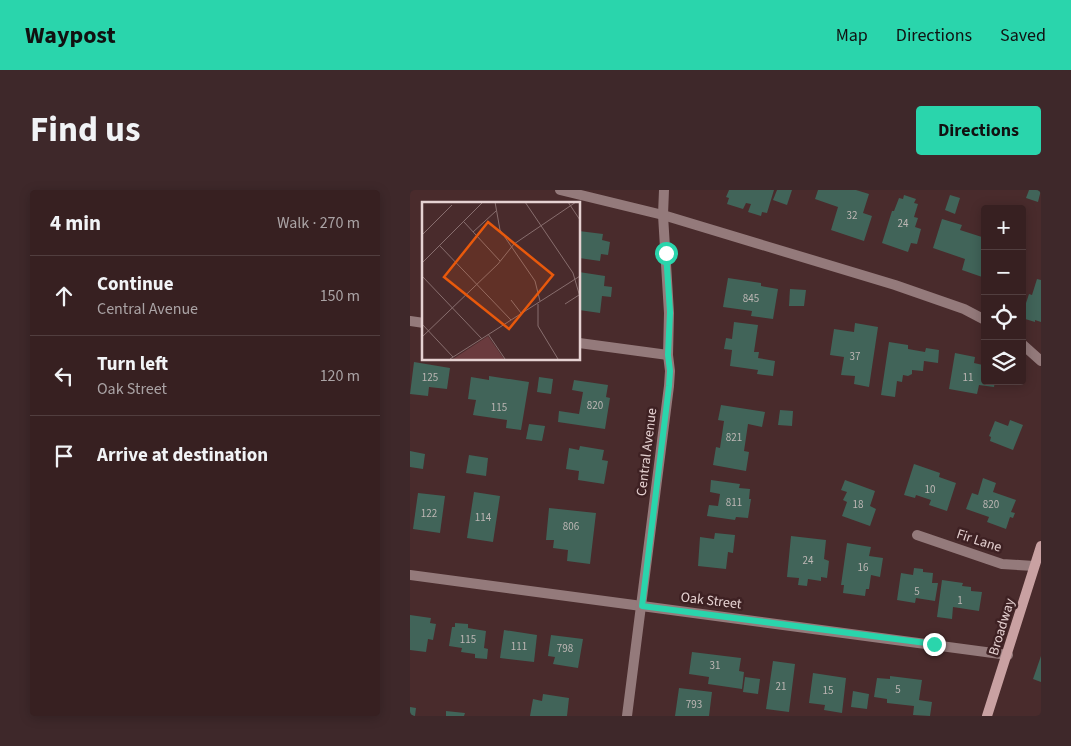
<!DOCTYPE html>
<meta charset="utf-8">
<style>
:root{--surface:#372021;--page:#3e282a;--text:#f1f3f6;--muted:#aaa3a5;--line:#513e3f;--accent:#2ad5ac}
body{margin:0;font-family:"Source Sans 3",sans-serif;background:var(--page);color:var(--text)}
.controls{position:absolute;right:15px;top:15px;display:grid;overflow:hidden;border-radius:5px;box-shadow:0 2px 12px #0003}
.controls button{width:45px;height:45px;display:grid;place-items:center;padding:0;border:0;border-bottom:1px solid var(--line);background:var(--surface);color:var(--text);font:25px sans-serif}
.stop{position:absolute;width:15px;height:15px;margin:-11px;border:4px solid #2ad5ac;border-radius:50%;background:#fff}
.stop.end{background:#2ad5ac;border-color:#fff;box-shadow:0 1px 5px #0008}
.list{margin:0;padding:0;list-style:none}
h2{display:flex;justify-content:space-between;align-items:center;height:65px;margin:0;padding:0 20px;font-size:21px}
h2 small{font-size:16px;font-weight:400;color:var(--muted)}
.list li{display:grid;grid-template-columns:32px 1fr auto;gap:15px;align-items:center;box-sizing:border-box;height:80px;padding:0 20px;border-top:1px solid var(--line)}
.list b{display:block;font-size:19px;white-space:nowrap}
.list p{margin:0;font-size:16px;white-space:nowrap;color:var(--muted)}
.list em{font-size:16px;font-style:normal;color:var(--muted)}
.icon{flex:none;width:28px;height:28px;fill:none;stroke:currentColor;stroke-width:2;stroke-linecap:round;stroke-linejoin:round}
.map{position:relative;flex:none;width:631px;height:526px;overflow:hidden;border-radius:5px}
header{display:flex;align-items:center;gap:30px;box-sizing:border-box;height:70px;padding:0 25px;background:var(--accent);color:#111}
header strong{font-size:24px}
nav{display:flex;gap:28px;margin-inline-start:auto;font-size:18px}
.intro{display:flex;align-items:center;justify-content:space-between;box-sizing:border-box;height:120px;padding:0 30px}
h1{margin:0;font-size:35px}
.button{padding:12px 22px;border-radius:5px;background:var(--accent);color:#111;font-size:18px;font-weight:700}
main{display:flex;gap:30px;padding:0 30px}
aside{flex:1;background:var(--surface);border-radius:5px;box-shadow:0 2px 12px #0003}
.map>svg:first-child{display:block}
</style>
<header>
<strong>Waypost</strong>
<nav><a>Map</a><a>Directions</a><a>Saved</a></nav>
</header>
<div class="intro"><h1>Find us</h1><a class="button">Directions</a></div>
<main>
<aside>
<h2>4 min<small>Walk · 270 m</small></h2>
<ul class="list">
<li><svg class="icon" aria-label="ahead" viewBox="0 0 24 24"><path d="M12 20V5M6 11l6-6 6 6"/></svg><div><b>Continue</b><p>Central Avenue</p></div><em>150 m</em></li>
<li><svg class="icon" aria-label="left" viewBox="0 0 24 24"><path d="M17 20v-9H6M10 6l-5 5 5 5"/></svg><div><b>Turn left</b><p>Oak Street</p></div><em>120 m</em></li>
<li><svg class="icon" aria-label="arrive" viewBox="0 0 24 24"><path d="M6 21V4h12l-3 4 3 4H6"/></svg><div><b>Arrive at destination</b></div></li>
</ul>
</aside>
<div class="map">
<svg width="631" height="526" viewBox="0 0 631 526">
<rect width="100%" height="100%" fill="#492b2c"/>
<g fill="#416459">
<polygon points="319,0 364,0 357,23 352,22 351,26 338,22 341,14 336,13 333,19 317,14 319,8 316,7"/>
<polygon points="367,0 382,0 377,15 363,10"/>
<polygon points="408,0 446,0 459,4 453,23 462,26 454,51 421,40 428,17 405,9"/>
<polygon points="619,0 631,0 628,12 616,8"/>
<polygon points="494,5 506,9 504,13 508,14 504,27 508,28 505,37 511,39 507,54 501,53 498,62 472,53 482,21 484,21 489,8 493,9"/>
<polygon points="540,5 550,8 545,24 535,20"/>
<polygon points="532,29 552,35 550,40 575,48 575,88 552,80 555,69 523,58"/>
<polygon points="169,41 193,44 192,50 200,52 198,65 191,64 190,71 169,68"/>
<polygon points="169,82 195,86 194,96 202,97 201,107 192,106 190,123 169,120"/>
<polygon points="318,88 351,93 351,96 368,99 363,129 341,126 342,121 313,117"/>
<polygon points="627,89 631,90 631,132 625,130 625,132 612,128 612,119 614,119 619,104 622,105"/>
<polygon points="380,99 396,100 394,116 379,116"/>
<polygon points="324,132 348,135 344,162 349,162 348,168 365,171 363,186 347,184 348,180 320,176 322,160 314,159 316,148 322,149"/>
<polygon points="445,133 468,137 459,197 444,194 445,186 431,185 434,167 420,165 424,139 444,142"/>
<polygon points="479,152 498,155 498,159 515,162 516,158 529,160 528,173 514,171 513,181 502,180 502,184 498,186 493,185 492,192 487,191 485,207 471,205"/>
<polygon points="545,163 565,167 564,173 573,175 572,182 575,182 575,191 585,191 584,197 569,195 567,204 539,199"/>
<polygon points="4,172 40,178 37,199 19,197 18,206 0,204"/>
<polygon points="79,186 119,192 111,240 96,238 97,230 63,225 66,210 58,209 61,187 79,190"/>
<polygon points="129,187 143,189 141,204 127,202"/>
<polygon points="164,190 198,195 196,207 200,208 195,239 148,232 149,221 169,224 173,202 162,200"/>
<polygon points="311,215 355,222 352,237 338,234 334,261 339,262 336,281 303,275 306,257 310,258 314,231 308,230"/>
<polygon points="370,220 383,221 382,236 368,235"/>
<polygon points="600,230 613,235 603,260 580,251 581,247 579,246 585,231 598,236"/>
<polygon points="119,234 135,236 132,251 116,249"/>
<polygon points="170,256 194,260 192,270 198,271 194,294 168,290 169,281 156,279 159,258 169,260"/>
<polygon points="0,261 15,264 13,279 0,277"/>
<polygon points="59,265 78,268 76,286 56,283"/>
<polygon points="504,274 530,283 529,287 546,293 537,321 519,315 521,310 506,305 505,308 494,305"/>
<polygon points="573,288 586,293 583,302 606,310 601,322 605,323 603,328 600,327 596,339 577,332 579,327 556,319 562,303 568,305"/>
<polygon points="301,290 330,294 329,298 340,299 339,309 341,309 338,328 326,327 325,330 297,326 299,315 308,316 310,304 300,302"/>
<polygon points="435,290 465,301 460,316 466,319 460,336 432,326 437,312 433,310 437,302 431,300"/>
<polygon points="64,302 90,306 83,352 57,348"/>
<polygon points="8,303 35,306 30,343 3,339"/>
<polygon points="139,318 186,323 180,374 157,371 158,360 143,358 144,350 136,350"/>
<polygon points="305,343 325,345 323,363 318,362 316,379 288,376 290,347 304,349"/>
<polygon points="381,346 416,350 414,369 419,371 417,388 411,387 411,391 398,389 397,396 388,395 389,388 377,387"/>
<polygon points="437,353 461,357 459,366 473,368 470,387 461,385 459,399 456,399 455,406 433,403 434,395 431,395"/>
<polygon points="504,378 513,379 513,382 523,383 522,393 528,393 525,411 506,408 505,413 487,410 491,383 503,385"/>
<polygon points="532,390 553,393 552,396 561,397 561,401 572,402 569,421 543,417 542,429 527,427"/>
<polygon points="0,425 21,428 20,433 26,434 23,450 18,449 16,462 0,460"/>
<polygon points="45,433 58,434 58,438 76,441 74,458 78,459 77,469 65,468 65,464 51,462 52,458 39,456 42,437 45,437"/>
<polygon points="94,440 127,445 124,472 90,468"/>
<polygon points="141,445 173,449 168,478 143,474 145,467 138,466"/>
<polygon points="282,462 331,468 329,481 334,482 332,499 298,494 299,487 279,484"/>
<polygon points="631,466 631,492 623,489"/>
<polygon points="363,471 385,474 379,522 356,519"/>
<polygon points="403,483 436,488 432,523 414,520 415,515 399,513"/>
<polygon points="480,486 512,490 509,510 522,512 520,526 503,525 504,516 477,513 477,509 464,507 467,488 480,489"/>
<polygon points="335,487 350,489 348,504 333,502"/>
<polygon points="269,498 302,502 299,526 265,526"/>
<polygon points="443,501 459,504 457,519 441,517"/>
<polygon points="133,504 159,508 157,526 120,526 123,509 132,511"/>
<polygon points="0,517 6,518 5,526 0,526"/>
<polygon points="36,521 55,523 54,526 36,526"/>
</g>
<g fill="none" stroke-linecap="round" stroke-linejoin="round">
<g stroke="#947a7b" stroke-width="10">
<polyline points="150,0 253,25 485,95 554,119 575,130"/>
<polyline points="0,131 14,133"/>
<polyline points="169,153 258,165"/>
<polyline points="612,154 631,171"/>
<polyline points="507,345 592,374 624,376"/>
<polyline points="0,385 598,465"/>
</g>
<polyline stroke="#947a7b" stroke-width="10" points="217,526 259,196 260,181 258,165 259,123 253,25 254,0"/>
<polyline stroke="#c9a1a2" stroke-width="10" points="577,526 631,356"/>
</g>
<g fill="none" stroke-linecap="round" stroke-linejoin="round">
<polyline stroke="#2ad5ac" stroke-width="6" points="256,63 260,122 258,165 260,181 259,196 232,416 524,454"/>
</g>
<g text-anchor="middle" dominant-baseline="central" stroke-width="5" stroke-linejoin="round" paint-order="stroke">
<g font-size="11" fill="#bdb6b4">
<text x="442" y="25">32</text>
<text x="493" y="33">24</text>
<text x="341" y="108">845</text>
<text x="445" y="166">37</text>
<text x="20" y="187">125</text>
<text x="558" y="187">11</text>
<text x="185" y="215">820</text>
<text x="89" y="217">115</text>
<text x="324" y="247">821</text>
<text x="520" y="299">10</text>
<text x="324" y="312">811</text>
<text x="448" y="314">18</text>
<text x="581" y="314">820</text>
<text x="19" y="323">122</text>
<text x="73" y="327">114</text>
<text x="161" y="336">806</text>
<text x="398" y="370">24</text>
<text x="453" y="377">16</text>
<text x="507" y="401">5</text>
<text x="550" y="410">1</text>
<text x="58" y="449">115</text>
<text x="109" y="456">111</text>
<text x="155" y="458">798</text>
<text x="305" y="475">31</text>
<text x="371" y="496">21</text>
<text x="488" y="499">5</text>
<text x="418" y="500">15</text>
<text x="284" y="514">793</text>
</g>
<g font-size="14" fill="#e6d2d2" stroke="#3e2123">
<text transform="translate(237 262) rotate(-83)">Central Avenue</text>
<text transform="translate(569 351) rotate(18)">Fir Lane</text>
<text transform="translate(301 411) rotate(7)">Oak Street</text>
<text transform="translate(592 437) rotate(-73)">Broadway</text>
</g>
</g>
<g transform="translate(12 12)">
<rect width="158" height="158" fill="#492b2c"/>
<path d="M 66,134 L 82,157 L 31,157 Z" fill="#6a3b3e"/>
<path fill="none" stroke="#886e6e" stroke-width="1" d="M 73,0 L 78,28 L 113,79 L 118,99M 103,0 L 151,71 L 158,95M 146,0 L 158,18M 42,20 L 78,59M 51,30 L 74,9M 0,33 L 30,3M 18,44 L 89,118M 0,61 L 61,0M 0,74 L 60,137M 89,98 L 99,111M 116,102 L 116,124 L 136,157M 143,102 L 157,93M 0,122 L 31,155M 66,132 L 83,157M 0,135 L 76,62 L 92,42 L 154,0M 28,157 L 158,74"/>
<path fill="#e8590c" fill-opacity="0.15" stroke="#e8590c" stroke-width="2.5" d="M 66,20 L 131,73 L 87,127 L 22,75 Z"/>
<rect width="158" height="158" fill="none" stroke="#e6d2d2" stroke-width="2.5"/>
</g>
</svg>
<div class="controls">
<button>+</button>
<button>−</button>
<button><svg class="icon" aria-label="locate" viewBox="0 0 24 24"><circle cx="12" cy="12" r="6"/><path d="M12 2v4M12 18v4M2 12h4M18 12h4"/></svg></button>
<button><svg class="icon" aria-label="layers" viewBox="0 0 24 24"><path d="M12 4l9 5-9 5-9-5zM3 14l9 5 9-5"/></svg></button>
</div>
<div class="stop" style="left:256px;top:63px"></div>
<div class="stop end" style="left:524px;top:454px"></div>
</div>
</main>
